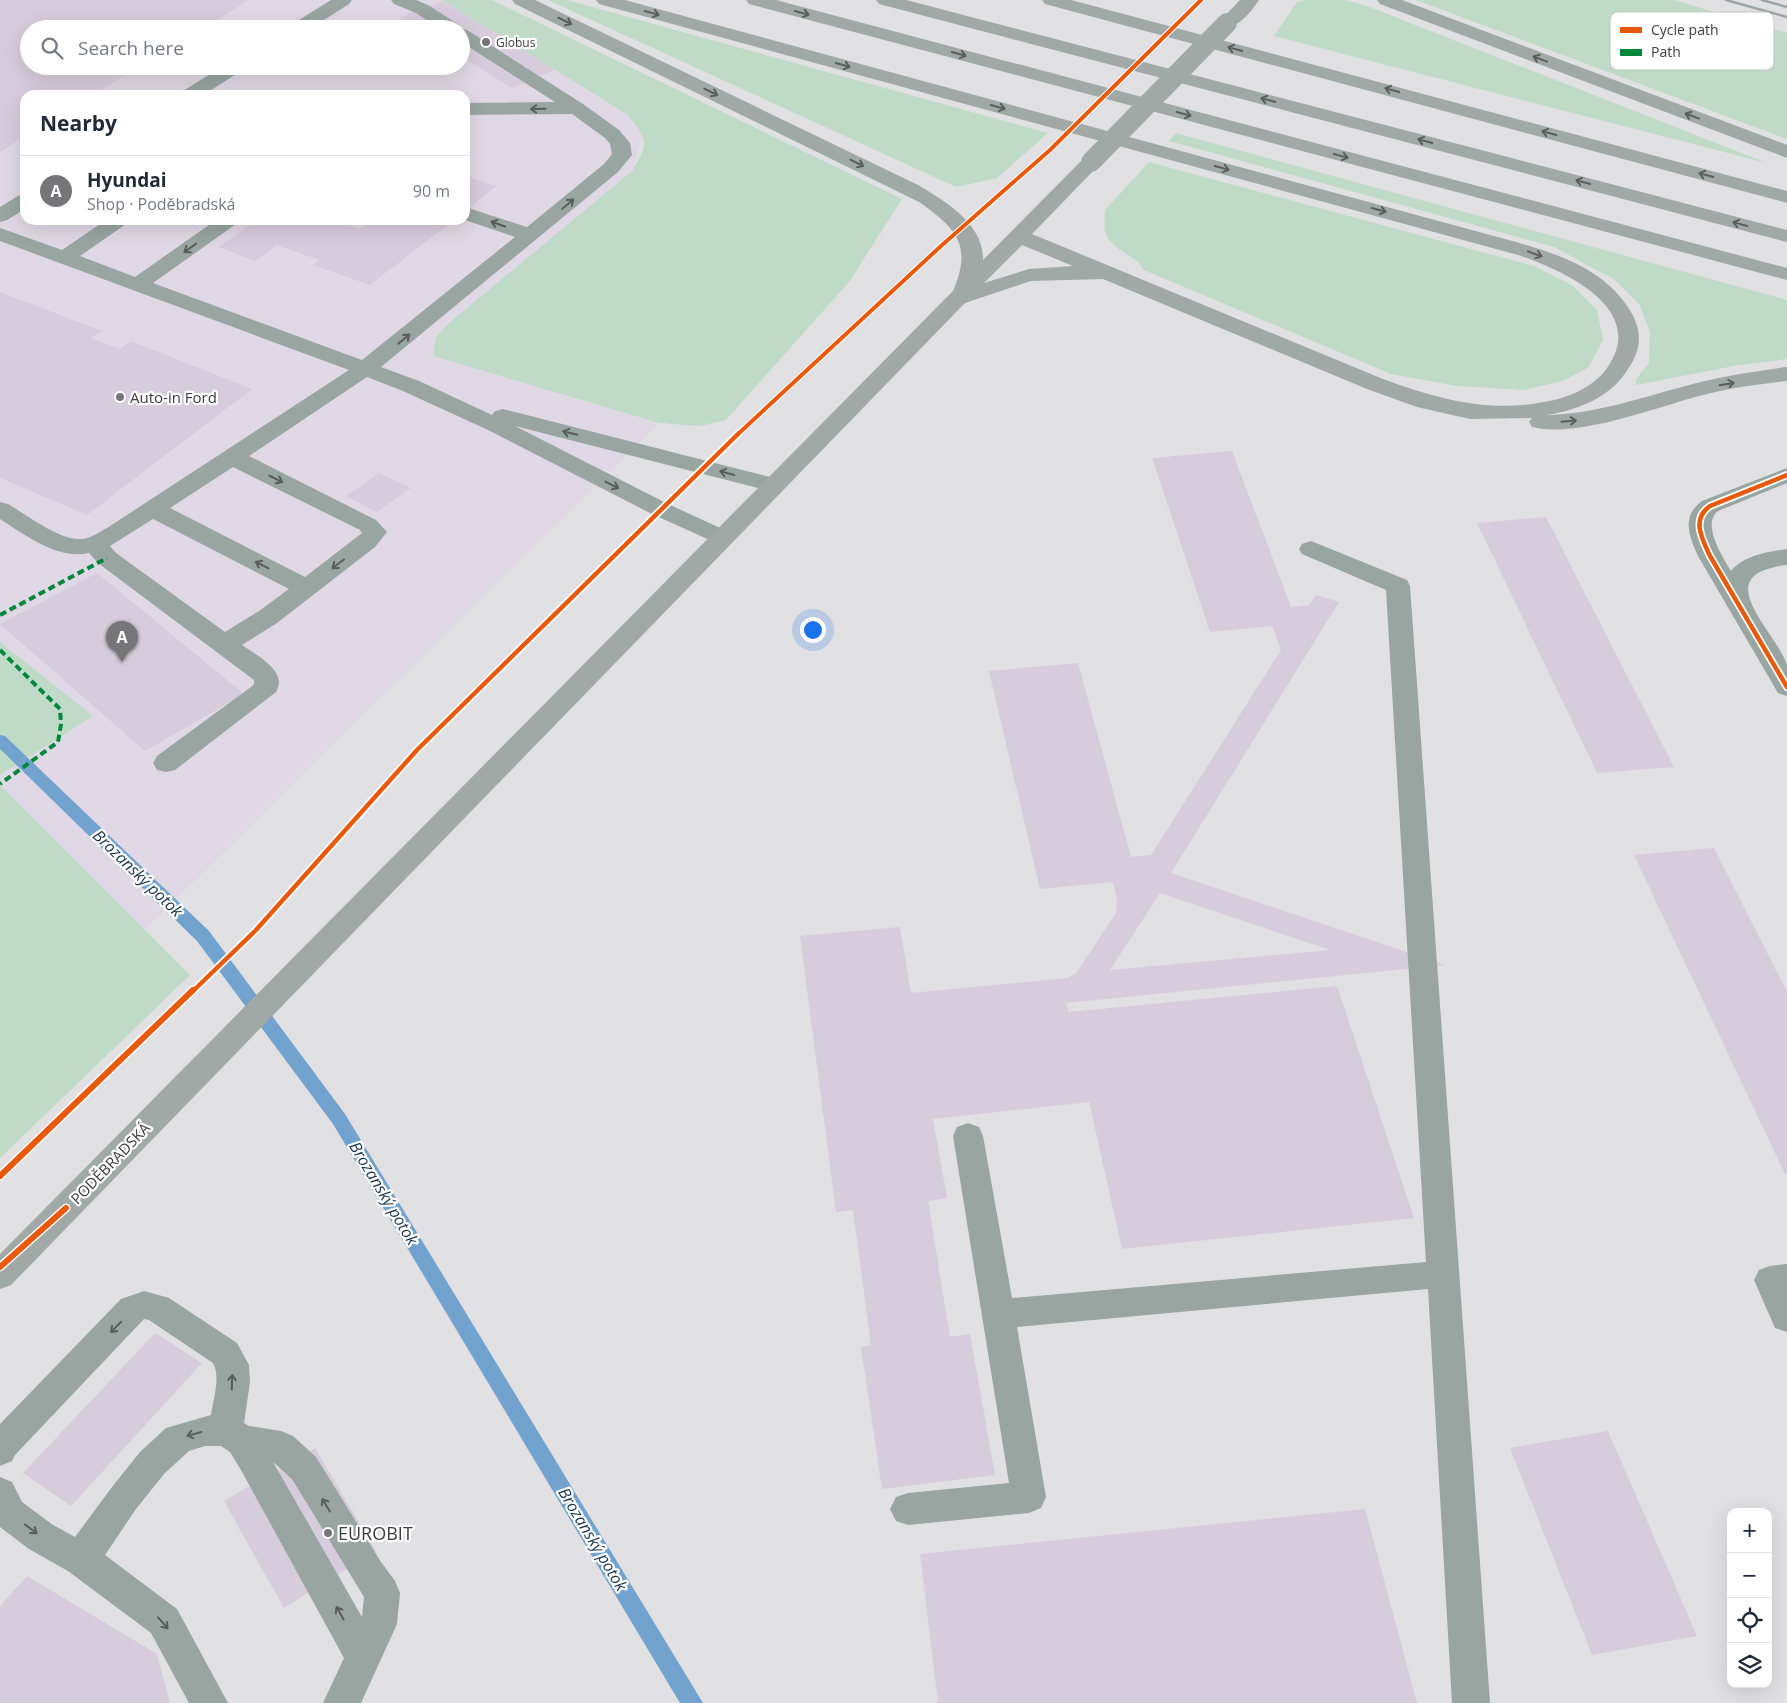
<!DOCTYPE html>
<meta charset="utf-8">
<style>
:root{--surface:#fff;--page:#f2f2f3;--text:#1f2937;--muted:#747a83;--line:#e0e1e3;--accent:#767577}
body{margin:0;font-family:"Open Sans",sans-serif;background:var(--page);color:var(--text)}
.controls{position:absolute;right:15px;bottom:15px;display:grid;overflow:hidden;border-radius:10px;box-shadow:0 5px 20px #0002}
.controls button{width:45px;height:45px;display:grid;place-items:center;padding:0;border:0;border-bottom:1px solid var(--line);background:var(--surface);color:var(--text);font:25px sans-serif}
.you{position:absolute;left:812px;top:629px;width:18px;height:18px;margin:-12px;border:4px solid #fff;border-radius:50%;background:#1a73e8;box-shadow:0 0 0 8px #1a73e833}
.badge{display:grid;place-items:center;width:32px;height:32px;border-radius:50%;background:var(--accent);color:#fff;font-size:16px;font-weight:700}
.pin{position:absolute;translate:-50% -41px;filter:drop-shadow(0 1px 2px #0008)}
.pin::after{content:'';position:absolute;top:26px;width:18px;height:15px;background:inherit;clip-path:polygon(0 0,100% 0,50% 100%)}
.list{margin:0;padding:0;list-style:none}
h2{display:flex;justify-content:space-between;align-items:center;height:65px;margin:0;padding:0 20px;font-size:21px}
h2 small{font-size:16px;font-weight:400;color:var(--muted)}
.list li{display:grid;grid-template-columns:32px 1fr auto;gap:15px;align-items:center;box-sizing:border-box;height:70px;padding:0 20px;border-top:1px solid var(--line)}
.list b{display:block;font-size:19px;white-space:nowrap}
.list p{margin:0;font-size:16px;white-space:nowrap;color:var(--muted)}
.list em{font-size:16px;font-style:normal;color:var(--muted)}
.icon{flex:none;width:28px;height:28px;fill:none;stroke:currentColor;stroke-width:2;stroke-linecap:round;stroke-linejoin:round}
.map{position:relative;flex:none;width:1787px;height:1703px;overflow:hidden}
.search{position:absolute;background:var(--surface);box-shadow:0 5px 20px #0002;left:20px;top:20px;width:450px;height:55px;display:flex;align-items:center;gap:12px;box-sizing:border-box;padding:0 18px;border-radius:28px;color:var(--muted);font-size:19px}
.panel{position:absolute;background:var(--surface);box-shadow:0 5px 20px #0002;left:20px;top:90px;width:450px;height:135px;border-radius:15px}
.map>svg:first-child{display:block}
</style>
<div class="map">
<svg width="1787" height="1703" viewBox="0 0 1787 1703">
<rect width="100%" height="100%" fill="#e1e0e2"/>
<path fill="#e0d8e4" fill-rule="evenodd" d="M 0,0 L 442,0 L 628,115 L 643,134 L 632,171 L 433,356 L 659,423 L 0,1073 ZM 29,29 L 461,29 L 461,66 L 29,66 ZM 25,95 L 465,95 L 465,220 L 25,220 Z"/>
<g fill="#bfdbc8">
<path d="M 442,0 L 492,0 L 902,199 L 849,282 L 726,420 L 700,426 L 659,423 L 433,356 L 436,337 L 449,323 L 632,171 C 649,143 648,140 628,115 Z"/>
<polygon points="548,0 567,0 1048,133 997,178 956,187"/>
<polygon points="1308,0 1345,0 1367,6 1767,163 1274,36 1297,2"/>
<polygon points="1416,0 1674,0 1787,33 1787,139"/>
<polygon points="1176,133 1787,300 1787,359 1739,365 1636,385 1636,379 1649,363 1650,332 1639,304 1615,280 1554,247 1169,141"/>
<path d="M 1149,162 L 1534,266 L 1573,286 L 1597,310 L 1603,340 L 1589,367 L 1563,381 L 1524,390 L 1457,386 L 1391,374 L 1144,270 C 1135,253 1111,252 1105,231 C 1104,225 1105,216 1105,210 Z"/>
<polygon points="0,642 93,716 0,775"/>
<polygon points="0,785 190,975 0,1158"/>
</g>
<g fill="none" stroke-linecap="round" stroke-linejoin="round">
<polygon fill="#72a3ce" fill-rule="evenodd" points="0,735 5,736 209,931 345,1114 703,1703 680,1703 333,1124 197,941 0,749"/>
</g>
<g fill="#d7ccdb" fill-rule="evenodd">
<polygon points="0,0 249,0 202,29 29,29 29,66 140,66 93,95 25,95 25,136 0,152"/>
<polygon points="443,1 555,70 512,88 461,56 461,29 419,29 400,17"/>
<polygon points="465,176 497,186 465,211"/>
<polygon points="257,220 330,220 360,229 372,220 454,220 370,285 313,265 319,260 277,245 255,261 219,247"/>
<polygon points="0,292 102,331 91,338 120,349 131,341 252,389 87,515 0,478 0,466 2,464 0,463"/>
<path d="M 1232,451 L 1291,607 L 1309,605 L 1316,595 L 1339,602 L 1171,873 L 1445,965 L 1066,1003 L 1069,1012 L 1337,986 L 1414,1218 L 1122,1249 L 1089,1102 L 933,1119 L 947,1198 L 928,1201 L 950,1337 L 970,1334 L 995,1475 L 882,1489 L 861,1347 L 871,1345 L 853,1210 L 836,1212 L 800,936 L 900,927 L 911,993 L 1068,978 L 1077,972 L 1116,913 L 1117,900 L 1113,882 L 1040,889 L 989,671 L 1078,663 L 1131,857 L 1151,855 L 1281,650 L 1272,626 L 1210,632 L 1152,458 ZM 1160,893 L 1330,950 L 1110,970 Z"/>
<polygon points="379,473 411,488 377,512 346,496"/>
<polygon points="1546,517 1579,582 1674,767 1597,773 1477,523"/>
<polygon points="97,573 244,694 145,751 0,624"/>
<polygon points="1714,848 1787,992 1787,1174 1785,1174 1634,855"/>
<polygon points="155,1333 202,1363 71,1506 23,1473"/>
<polygon points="1608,1431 1697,1636 1592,1655 1510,1448"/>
<polygon points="315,1448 376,1551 284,1608 224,1501"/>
<polygon points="1365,1509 1417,1703 938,1703 920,1554"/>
<polygon points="27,1576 157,1654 170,1703 0,1703 0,1606"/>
</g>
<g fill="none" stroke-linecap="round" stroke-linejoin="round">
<g fill="#98a5a0" fill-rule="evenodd">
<polygon points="331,0 352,0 349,4 310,29 288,29 291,25"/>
<path d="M 391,0 L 416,0 L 428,5 L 459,25 L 462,29 L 467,30 L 583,104 L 619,130 L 630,143 L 632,155 L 618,172 L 381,367 L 419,381 L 492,415 L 495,411 L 503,409 L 782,480 L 786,485 L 782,490 L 774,492 L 515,426 L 668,504 L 731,533 L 735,538 L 731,543 L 723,546 L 652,514 L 488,430 L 403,391 L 367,377 L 249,456 L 376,520 L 387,532 L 375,547 L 277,623 L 242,645 C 256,655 289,671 276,692 L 175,770 L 166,772 L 157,770 L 153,763 L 157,756 L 251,687 L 254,684 L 254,680 L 98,563 L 89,553 C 58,560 25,535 0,519 L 0,502 L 8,504 C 27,515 60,541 82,539 C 90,539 99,532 107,528 L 349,370 L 0,241 L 0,228 L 62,250 L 106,220 L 129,220 L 126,224 L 80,256 L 135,277 L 216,220 L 239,220 L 236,224 L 153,283 L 362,360 L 515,237 L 465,220 L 465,207 L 527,227 L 604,164 L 612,154 L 610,144 L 605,138 L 572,114 L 465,115 L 465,103 L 555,102 L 461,42 L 461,29 L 440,29 L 416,13 L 394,4 ZM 233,467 L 360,530 L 362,533 L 305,577 L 170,508 ZM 153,519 L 289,589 L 259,611 L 225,632 L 116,553 L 110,546 Z"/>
<polygon points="223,66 245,66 243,70 203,95 181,95 183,91"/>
<polygon points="25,194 25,209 7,220 0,222 0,207 18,196"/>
<polygon points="1311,541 1407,580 1410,586 1490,1703 1452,1703 1428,1289 1017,1327 1046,1497 1041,1508 1029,1513 908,1525 896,1521 890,1509 896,1497 908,1493 1009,1483 953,1136 957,1127 968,1123 979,1127 983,1136 1012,1298 1426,1262 1386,590 1302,554 1299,549 1302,544"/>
<polygon points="1787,1264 1787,1332 1775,1328 1754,1280 1759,1270 1770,1266"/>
<path d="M 144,1291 L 169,1298 L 237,1343 L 249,1365 L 250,1382 L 244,1423 L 249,1426 L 281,1431 L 293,1436 L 316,1457 L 381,1562 L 395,1581 L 400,1593 L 397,1624 L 361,1703 L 323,1703 L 344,1658 L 241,1470 L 230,1452 L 221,1446 L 205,1446 L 189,1451 L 164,1474 L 136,1509 L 105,1555 L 177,1609 L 228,1703 L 189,1703 L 151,1633 L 68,1571 L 29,1549 L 0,1527 L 0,1477 L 12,1482 L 22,1502 L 53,1525 L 75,1537 L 112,1487 L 140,1452 L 166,1428 L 211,1415 C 213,1400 221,1377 213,1363 L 149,1320 L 144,1319 L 15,1455 L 12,1461 L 0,1466 L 0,1424 L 121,1299 ZM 273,1462 L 292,1479 L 364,1597 L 362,1617 Z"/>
</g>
<path fill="#98a5a0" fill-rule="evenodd" d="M 1787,468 L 1787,483 L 1718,511 C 1701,524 1723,557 1731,571 C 1745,555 1767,552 1787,549 L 1787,565 C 1706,574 1775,629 1787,665 C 1787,673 1787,687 1787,696 L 1778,693 L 1698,556 C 1689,536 1681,516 1702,501 Z"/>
<g fill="#a0a9a6" fill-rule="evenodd">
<path d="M 512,0 L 535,0 L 918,185 C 945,201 984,224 983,260 L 1084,158 L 1091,156 L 1098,158 L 1101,162 L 1098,166 L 1032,234 L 1383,379 C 1438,399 1490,414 1549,401 C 1571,397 1597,385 1609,365 C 1647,307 1560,269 1518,255 L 599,4 L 596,0 L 625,0 L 1516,242 C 1561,255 1606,270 1631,312 C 1644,335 1640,352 1626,372 C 1609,398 1577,410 1547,415 C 1594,414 1637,399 1682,387 C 1716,377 1751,372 1787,367 L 1787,381 C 1762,384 1736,387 1711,393 C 1663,404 1580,439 1532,427 L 1529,422 L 1532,418 L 1470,419 L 1417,407 L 1367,389 L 1103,279 L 1031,281 L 965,303 L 11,1285 L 0,1289 L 0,1254 L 953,291 C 973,245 956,228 919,202 L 515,4 ZM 1022,245 L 1073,266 L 1029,269 L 984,283 Z"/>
<polygon points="746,0 776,0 1787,268 1787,280 749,4"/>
<polygon points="876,0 906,0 1787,230 1787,242 879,4"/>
<polygon points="1042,0 1071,0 1787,191 1787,203 1045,4"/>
<path d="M 1240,0 L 1259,0 C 1251,12 1236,31 1221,27 L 1218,23 Z"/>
<polygon points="1377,0 1402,0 1787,145 1787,158 1380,4"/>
</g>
<g stroke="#9ca4a1" stroke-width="2.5">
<polyline points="1726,0 1787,17"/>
<polyline points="1762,0 1787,7"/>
</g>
<polyline stroke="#a0a9a6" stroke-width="20" points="1091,162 1227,23"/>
<g stroke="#00873e" stroke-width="4" stroke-dasharray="7 4" stroke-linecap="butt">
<polyline points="0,615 107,558"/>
<polyline points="0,650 60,709 61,724 58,742 0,784"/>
</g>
<defs>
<polyline id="cycleway-far2" points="737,435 941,246 1050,150 1201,0"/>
<g id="cycleway-far1">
<path d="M 1787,475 L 1710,506 C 1691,519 1702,539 1710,556 L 1787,687"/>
<polyline points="192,992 256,930 417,750 738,434"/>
</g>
<g id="cycleway">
<polyline points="0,1176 193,990"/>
<polyline points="0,1267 66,1208"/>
</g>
</defs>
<use href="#cycleway-far2" stroke="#fff" stroke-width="6"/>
<use href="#cycleway-far1" stroke="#fff" stroke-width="8"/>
<use href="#cycleway" stroke="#fff" stroke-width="9"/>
<use href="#cycleway-far2" stroke="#e8590c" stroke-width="4"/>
<use href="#cycleway-far1" stroke="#e8590c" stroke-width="4.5"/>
<use href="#cycleway" stroke="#e8590c" stroke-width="6"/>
</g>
<defs><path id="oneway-shaft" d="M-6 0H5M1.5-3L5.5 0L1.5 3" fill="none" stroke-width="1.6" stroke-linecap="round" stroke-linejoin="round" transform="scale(1.25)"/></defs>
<g stroke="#5b5d5d">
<use href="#oneway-shaft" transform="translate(652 13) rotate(15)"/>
<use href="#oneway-shaft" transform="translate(802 13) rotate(15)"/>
<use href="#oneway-shaft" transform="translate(565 21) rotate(26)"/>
<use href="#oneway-shaft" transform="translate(1235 49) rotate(-165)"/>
<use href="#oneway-shaft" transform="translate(959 54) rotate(15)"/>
<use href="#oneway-shaft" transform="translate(1540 59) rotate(-159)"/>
<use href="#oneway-shaft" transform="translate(843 65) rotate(15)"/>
<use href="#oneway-shaft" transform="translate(1392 90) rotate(-165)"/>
<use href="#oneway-shaft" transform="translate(711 92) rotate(26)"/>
<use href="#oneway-shaft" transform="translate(1268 100) rotate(-165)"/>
<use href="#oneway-shaft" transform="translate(998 107) rotate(15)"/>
<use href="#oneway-shaft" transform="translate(1184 114) rotate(15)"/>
<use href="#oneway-shaft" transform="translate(1692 116) rotate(-159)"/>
<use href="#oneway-shaft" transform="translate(1549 133) rotate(-165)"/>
<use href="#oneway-shaft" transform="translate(1425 141) rotate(-165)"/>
<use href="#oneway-shaft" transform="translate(1341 156) rotate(15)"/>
<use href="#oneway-shaft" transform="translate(857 163) rotate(26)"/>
<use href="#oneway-shaft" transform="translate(1222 168) rotate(15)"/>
<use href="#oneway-shaft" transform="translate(1706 175) rotate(-165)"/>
<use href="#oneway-shaft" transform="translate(1583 182) rotate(-165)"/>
<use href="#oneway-shaft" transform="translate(1379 210) rotate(15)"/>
<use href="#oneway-shaft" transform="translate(1740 224) rotate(-165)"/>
<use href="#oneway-shaft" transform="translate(1535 254) rotate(20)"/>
<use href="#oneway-shaft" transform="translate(1727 384) rotate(-10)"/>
<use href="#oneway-shaft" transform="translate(1569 421) rotate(-5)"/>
</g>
<g stroke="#585c5b">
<use href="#oneway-shaft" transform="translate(538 109) rotate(179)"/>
<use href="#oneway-shaft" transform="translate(568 204) rotate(-40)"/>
<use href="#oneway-shaft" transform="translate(498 224) rotate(-161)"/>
<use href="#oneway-shaft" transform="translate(190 248) rotate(145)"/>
<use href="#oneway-shaft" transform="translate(404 339) rotate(-40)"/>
<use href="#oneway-shaft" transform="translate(570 433) rotate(-166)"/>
<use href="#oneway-shaft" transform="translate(727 473) rotate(-165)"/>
<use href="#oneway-shaft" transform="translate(276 479) rotate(27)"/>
<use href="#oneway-shaft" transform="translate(612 485) rotate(27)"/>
<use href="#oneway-shaft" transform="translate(338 564) rotate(143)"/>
<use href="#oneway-shaft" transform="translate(262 565) rotate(-153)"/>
<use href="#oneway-shaft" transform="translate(116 1327) rotate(134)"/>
<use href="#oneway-shaft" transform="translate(232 1382) rotate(-88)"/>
<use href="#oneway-shaft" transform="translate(194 1434) rotate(164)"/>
<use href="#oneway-shaft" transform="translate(326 1505) rotate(-121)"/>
<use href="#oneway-shaft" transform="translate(31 1529) rotate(37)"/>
<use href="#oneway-shaft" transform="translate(340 1613) rotate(-119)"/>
<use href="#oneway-shaft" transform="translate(163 1623) rotate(49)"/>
</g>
<g fill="#767577" stroke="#fff" stroke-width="2">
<circle cx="486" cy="42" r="5"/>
<circle cx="120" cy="397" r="5"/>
<circle cx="328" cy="1533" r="5"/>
</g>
<g text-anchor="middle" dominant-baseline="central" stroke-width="4.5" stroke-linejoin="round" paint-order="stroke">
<g font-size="12" fill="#3d3c3e" stroke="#fff" text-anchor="start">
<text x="496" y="42">Globus</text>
</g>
<g font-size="15" fill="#3d3c3e" stroke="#fff" text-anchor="start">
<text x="130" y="397">Auto-in Ford</text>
</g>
<g font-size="15" fill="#3d3c3e" stroke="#fff">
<text transform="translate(110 1163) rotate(-46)">PODĚBRADSKÁ</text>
</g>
<g font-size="16" font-style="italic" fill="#17354f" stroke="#fff">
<text transform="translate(138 873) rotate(44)">Brozanský potok</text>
<text transform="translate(384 1193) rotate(59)">Brozanský potok</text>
<text transform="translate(593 1539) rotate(59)">Brozanský potok</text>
</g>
<g font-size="18" fill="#3d3c3e" stroke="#fff" text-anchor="start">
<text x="338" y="1533">EUROBIT</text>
</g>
</g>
<rect x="1610" y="12" width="164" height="58" rx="8" fill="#fff" stroke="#c5c4c5" stroke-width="1"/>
<rect x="1620" y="27" width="22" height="6" fill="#e8590c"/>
<rect x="1620" y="49" width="22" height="7" fill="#00873e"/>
<g font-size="14" fill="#3d3c3e">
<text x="1651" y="35">Cycle path</text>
<text x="1651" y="57">Path</text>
</g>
</svg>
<div class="controls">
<button>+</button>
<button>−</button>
<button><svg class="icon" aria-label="locate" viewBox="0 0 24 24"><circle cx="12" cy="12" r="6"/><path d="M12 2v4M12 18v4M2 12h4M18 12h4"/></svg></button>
<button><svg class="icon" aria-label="layers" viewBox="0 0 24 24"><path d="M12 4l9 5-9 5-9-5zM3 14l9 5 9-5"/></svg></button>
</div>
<div class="you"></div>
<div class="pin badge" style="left:122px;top:662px">A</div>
<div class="search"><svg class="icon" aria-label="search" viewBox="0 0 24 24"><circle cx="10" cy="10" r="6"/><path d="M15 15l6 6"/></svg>Search here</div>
<section class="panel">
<h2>Nearby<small></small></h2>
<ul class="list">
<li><span class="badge">A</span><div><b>Hyundai</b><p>Shop · Poděbradská</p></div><em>90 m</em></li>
</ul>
</section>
</div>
